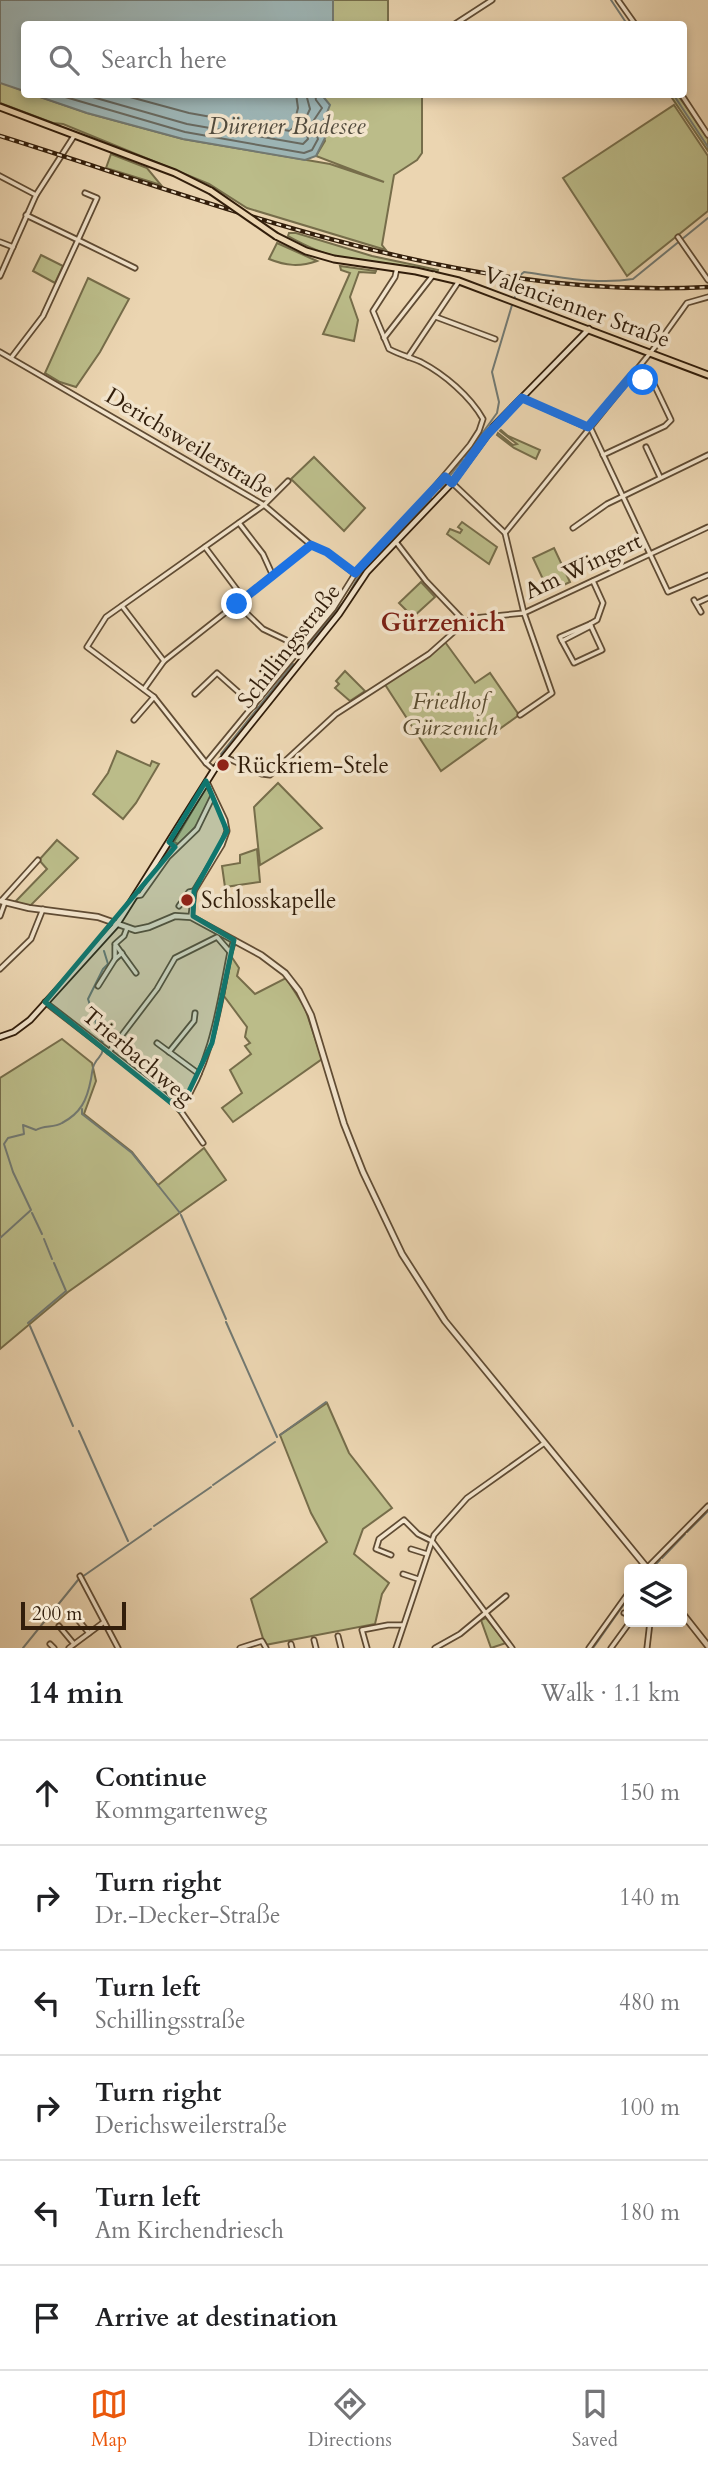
<!DOCTYPE html>
<meta charset="utf-8">
<style>
:root{--surface:#fff;--page:#f6f6f6;--text:#202124;--muted:#757577;--line:#e0e0e0;--accent:#ea580c}
body{margin:0;font-family:Cardo,serif;background:var(--page);color:var(--text)}
.controls{position:absolute;right:21px;bottom:21px;display:grid;overflow:hidden;border-radius:7px;box-shadow:0 4px 10px #0003}
.controls button{width:63px;height:63px;display:grid;place-items:center;padding:0;border:0;border-bottom:2px solid var(--line);background:var(--surface);color:var(--text);font:35px sans-serif}
.scale{position:absolute;left:21px;bottom:18px;width:105px;box-sizing:border-box;padding-left:7px;border:4px solid #321e0b;border-top:0;font-size:19px;line-height:24px;white-space:nowrap;color:#321e0b;-webkit-text-stroke:5px #f2e4cc;paint-order:stroke}
.stop{position:absolute;width:21px;height:21px;margin:-16px;border:5px solid #1a73e8;border-radius:50%;background:#fff}
.stop.end{background:#1a73e8;border-color:#fff;box-shadow:0 2px 7px #0008}
.list{margin:0;padding:0;list-style:none}
h2{display:flex;justify-content:space-between;align-items:center;height:91px;margin:0;padding:0 28px;font-size:30px}
h2 small{font-size:23px;font-weight:400;color:var(--muted)}
.list li{display:grid;grid-template-columns:46px 1fr auto;gap:21px;align-items:center;box-sizing:border-box;height:105px;padding:0 28px;border-top:2px solid var(--line)}
.list b{display:block;font-size:26px;white-space:nowrap}
.list p{margin:0;font-size:23px;white-space:nowrap;color:var(--muted)}
.list em{font-size:23px;font-style:normal;color:var(--muted)}
.icon{flex:none;width:38px;height:38px;fill:none;stroke:currentColor;stroke-width:2;stroke-linecap:round;stroke-linejoin:round}
.map{position:relative;flex:none;width:708px;height:1648px;overflow:hidden}
.search{position:absolute;background:var(--surface);box-shadow:0 4px 10px #0003;left:21px;right:21px;top:21px;height:77px;display:flex;align-items:center;gap:18px;box-sizing:border-box;padding:0 24px;border-radius:7px;color:var(--muted);font-size:26px}
.sheet{height:721px;background:var(--surface)}
nav{display:flex;justify-content:space-around;align-items:center;box-sizing:border-box;height:98px;border-top:2px solid var(--line);background:var(--surface);font-size:19px;color:var(--muted)}
nav a{display:grid;justify-items:center;gap:4px}
nav .on{color:var(--accent)}
.map>svg:first-child{display:block}
</style>
<div class="map">
<svg width="708" height="1648" viewBox="0 0 708 1648">
<rect width="100%" height="100%" fill="#ebd5b1"/>
<filter id="stains"><feTurbulence type="fractalNoise" baseFrequency=".00286" numOctaves="4"/><feColorMatrix values="0 0 0 0 .2 0 0 0 0 .09 0 0 0 0 .02 0 0 0 .5 -.17"/></filter>
<radialGradient id="worn" r=".72"><stop offset=".6" stop-color="#630" stop-opacity="0"/><stop offset="1" stop-color="#630" stop-opacity=".3"/></radialGradient>
<g fill="#bbbc89" stroke="#766d4a" stroke-width="2">
<rect x="333" y="0" width="55" height="24"/>
<polygon points="0,82 24,91 24,94 35,95 87,113 183,139 330,164 384,182 316,156 325,141 319,124 328,112 321,95 422,95 422,153 417,160 394,175 382,245 386,250 247,208 209,184 63,124 53,123 0,103"/>
<polygon points="670,95 678,95 708,139 708,151"/>
<polygon points="674,105 708,156 708,211 627,276 563,178"/>
<polygon points="111,154 147,168 161,185 106,168"/>
<path d="M 289,233 L 296,233 L 372,256 L 438,270 L 437,273 C 406,264 375,264 344,258 C 324,255 306,246 288,236 Z"/>
<path d="M 277,243 L 317,261 C 300,267 286,266 269,259 Z"/>
<polygon points="41,255 63,266 55,283 33,271"/>
<polygon points="340,266 376,271 375,273 359,272 350,297 358,320 354,341 323,334 350,273 341,270"/>
<polygon points="88,278 129,299 100,352 76,387 60,382 45,373"/>
<polygon points="501,430 508,436 540,450 536,459 514,448 497,435 498,433 513,445 517,444 500,431"/>
<polygon points="314,457 365,508 344,531 291,479"/>
<polygon points="462,522 497,547 489,564 447,534 450,529 460,533 462,530 458,527"/>
<polygon points="554,548 570,582 549,592 533,558"/>
<polygon points="421,582 435,597 413,617 399,603"/>
<polygon points="445,642 475,683 490,673 519,715 441,771 384,683"/>
<polygon points="345,671 365,691 350,701 335,688 339,684 336,681"/>
<polygon points="117,751 150,766 152,761 159,764 136,803 123,819 93,794 108,773"/>
<polygon points="278,783 322,828 260,865 254,807"/>
<path d="M 207,786 L 211,795 C 206,815 194,831 178,844 L 174,842 Z"/>
<polygon points="57,840 78,858 30,906 15,902 47,869 39,860"/>
<polygon points="257,849 260,882 225,887 222,866 240,863 240,855"/>
<polygon points="231,956 239,968 237,976 255,994 286,978 305,1008 322,1059 233,1122 222,1108 242,1093 230,1070 251,1054 245,1046 250,1043 245,1037 247,1027 224,996"/>
<polygon points="62,1039 92,1063 96,1081 84,1114 132,1152 158,1185 204,1148 226,1180 68,1292 0,1349 0,1078"/>
<polygon points="327,1403 349,1453 392,1508 363,1529 354,1554 389,1583 382,1594 375,1624 265,1645 251,1599 327,1542 311,1513 280,1435"/>
<polygon points="486,1618 506,1643 491,1648 481,1620"/>
</g>
<g fill="#9db6b7" stroke="#727972" stroke-width="2">
<polygon points="0,0 333,0 333,24 24,24 24,91 0,83"/>
<polygon points="321,94 330,105 324,120 319,124 326,136 316,156 305,160 183,139 87,113 34,95"/>
</g>
<g fill="none" stroke-linecap="round" stroke-linejoin="round">
<g stroke="#686a61" stroke-width="2">
<polyline points="55,94 185,132 304,153 312,150 318,139 312,123 322,108 316,100 315,94"/>
<polyline points="82,94 187,124 303,144 308,139 304,122 310,109 306,94"/>
<polyline points="119,94 189,113 290,131 293,128 298,108 296,94"/>
</g>
<g stroke="#727972" stroke-width="2">
<polyline points="611,0 627,24"/>
<polyline points="673,94 708,147"/>
<path d="M 518,277 L 524,272 C 560,277 598,285 633,279 L 708,218"/>
<polyline points="515,297 518,282"/>
<polyline points="465,457 497,413 499,402 492,372 512,305"/>
<polyline points="449,477 463,459"/>
<polyline points="440,488 446,482"/>
<polyline points="302,653 346,599 360,574 431,498"/>
<polyline points="221,754 293,664"/>
<polyline points="142,891 171,847"/>
<polyline points="103,1044 88,999 103,969 108,964 104,951"/>
<polyline points="82,1109 82,1114 132,1153 154,1180"/>
<polyline points="157,1184 180,1213"/>
<polyline points="32,1213 42,1234"/>
<polyline points="181,1215 226,1319"/>
<path d="M 0,1238 L 31,1210 L 13,1172 L 4,1144 L 8,1138 L 24,1134 L 23,1125 L 36,1130 C 44,1125 54,1128 62,1123 C 81,1113 87,1100 91,1079 C 92,1075 92,1067 95,1063 C 98,1057 102,1057 103,1049"/>
<polyline points="44,1239 52,1259"/>
<polyline points="226,1322 277,1437"/>
<polyline points="28,1323 66,1291 54,1263"/>
<polyline points="30,1326 73,1426"/>
<polyline points="79,1431 128,1541"/>
<polyline points="280,1435 326,1402"/>
<polyline points="213,1485 275,1442"/>
<polyline points="154,1526 211,1487"/>
<polyline points="687,1532 708,1511"/>
<polyline points="662,1558 685,1534"/>
<polyline points="651,1569 660,1560"/>
<polyline points="82,1577 151,1529"/>
<polyline points="23,1648 78,1580"/>
<polyline points="593,1648 629,1597"/>
</g>
<defs>
<g id="minor">
<polyline points="618,0 635,24"/>
<polyline points="455,24 492,0"/>
<polyline points="681,94 708,135"/>
<polyline points="0,176 36,195"/>
<polyline points="85,193 97,198 78,240 135,268"/>
<polyline points="678,237 708,280"/>
<polyline points="0,242 13,247"/>
<polyline points="0,276 36,195 74,136"/>
<polyline points="436,317 495,339"/>
<polyline points="384,338 434,274"/>
<polyline points="0,352 264,505 311,545 327,552 355,574"/>
<polyline points="408,357 459,281"/>
<polyline points="11,358 43,316 78,240 26,215"/>
<polyline points="522,398 591,429 668,592 708,575"/>
<polyline points="646,447 660,477"/>
<polyline points="603,455 665,426 671,420 652,380 640,381 632,375"/>
<polyline points="445,476 505,533 524,613 552,693 520,715"/>
<polyline points="239,523 263,554 273,576"/>
<polyline points="573,528 607,504 708,455"/>
<polyline points="505,533 659,342 687,303 708,297"/>
<polyline points="396,542 426,581 465,622"/>
<polyline points="205,547 244,599"/>
<polyline points="694,600 701,612"/>
<polyline points="697,603 708,598"/>
<polyline points="237,604 263,629 286,640 299,650"/>
<polyline points="122,606 164,661"/>
<polyline points="590,624 560,637 562,641 591,626"/>
<polyline points="562,641 574,663 602,650 590,624 597,620 603,603 593,581"/>
<polyline points="144,689 164,661 311,545"/>
<polyline points="195,694 217,673 254,706"/>
<polyline points="134,720 154,697"/>
<polyline points="225,757 262,774 270,775 336,714 429,654 465,622 474,618 524,613 708,527"/>
<path d="M 206,763 L 333,609 L 355,574 L 417,508 L 470,445 L 479,431 L 483,419 C 470,396 444,374 421,362 C 410,357 400,355 389,349 L 373,311 L 395,277 L 397,268"/>
<polyline points="214,770 206,763 154,697 87,647 106,617 264,505 288,481"/>
<polyline points="135,896 141,895 168,857 197,829 213,796"/>
<polyline points="1,901 38,860"/>
<polyline points="179,906 189,892 194,891"/>
<polyline points="0,916 5,902"/>
<polyline points="191,917 194,891 222,845 227,831 225,820 207,782"/>
<polyline points="127,928 124,936 115,944 136,973"/>
<polyline points="115,946 115,959 122,953"/>
<polyline points="0,969 31,939 43,909"/>
<polyline points="98,986 115,959"/>
<polyline points="45,1002 160,1091 180,1110 203,1143"/>
<polyline points="157,1043 199,1074"/>
<polyline points="109,1052 157,989 175,958 217,937 230,952 234,940"/>
<polyline points="169,1052 194,1021 195,1013"/>
<path d="M 180,1110 C 212,1062 219,1007 230,952"/>
<polyline points="411,1549 427,1554"/>
<polyline points="391,1555 376,1549 379,1539 404,1520 418,1534 432,1541 512,1648"/>
<polyline points="647,1568 708,1506"/>
<polyline points="403,1574 418,1579"/>
<polyline points="80,1576 118,1648"/>
<polyline points="624,1613 629,1615"/>
<polyline points="73,1614 89,1633"/>
<polyline points="59,1626 74,1644"/>
<polyline points="338,1636 341,1648"/>
<polyline points="314,1640 316,1648"/>
<polyline points="50,1644 54,1648"/>
<polyline points="291,1644 292,1648"/>
<polyline points="69,1648 104,1622"/>
<polyline points="240,1648 262,1641 266,1648"/>
<polyline points="367,1648 362,1630 388,1625 403,1625"/>
<polyline points="396,1648 434,1535 467,1498 543,1444"/>
<polyline points="435,1648 460,1634 506,1596"/>
<polyline points="589,1648 629,1592"/>
<polyline points="611,1648 630,1622"/>
<polyline points="647,1648 650,1622"/>
</g>
<g id="tertiary">
<polyline points="0,901 29,908 98,917 135,930 149,927 175,916 191,917 261,955 285,973 299,991 311,1015 344,1124 363,1172 402,1254 445,1321 648,1569"/>
<polyline points="682,1613 708,1646"/>
</g>
<polyline id="secondary" points="0,1037 14,1032 30,1020 117,924 214,770 339,614 367,572 452,483 494,426 589,329"/>
<g id="primary">
<polyline points="0,107 175,173 211,191"/>
<polyline points="276,236 306,251 334,259 416,271 459,281 708,375"/>
</g>
</defs>
<use href="#minor" stroke="#604c34" stroke-width="7"/>
<use href="#tertiary" stroke="#604c34" stroke-width="8"/>
<use href="#secondary" stroke="#321e0b" stroke-width="8"/>
<use href="#primary" stroke="#321e0b" stroke-width="9"/>
<use href="#minor" stroke="#f2e4cc" stroke-width="3.5"/>
<use href="#tertiary" stroke="#f2e4cc" stroke-width="4.5"/>
<use href="#secondary" stroke="#f2e4cc" stroke-width="4.5"/>
<use href="#primary" stroke="#ebd5b1" stroke-width="5"/>
<defs>
<path id="rail" d="M 0,136 C 230,208 463,301 708,287"/>
</defs>
<use href="#rail" stroke="#321e0b" stroke-width="4.5"/>
<use href="#rail" stroke="#f2e4cc" stroke-width="2" stroke-dasharray="5" stroke-linecap="butt"/>
<defs>
<polyline id="primary-bridge" points="211,191 276,236"/>
</defs>
<use href="#primary-bridge" stroke="#321e0b" stroke-width="9" stroke-linecap="butt"/>
<use href="#primary-bridge" stroke="#ebd5b1" stroke-width="5"/>
</g>
<g fill="none" stroke-linecap="round" stroke-linejoin="round">
<polyline stroke="#1a73e8" stroke-width="9" points="237,604 311,545 327,552 355,573 445,477 452,483 486,436 522,398 588,427 632,375 638,380 643,380"/>
</g>
<path fill="#0f766e" fill-opacity="0.2" stroke="#0f766e" stroke-width="5" stroke-linejoin="round" d="M 206,781 L 227,831 L 194,891 L 193,916 L 234,940 L 212,1043 L 180,1110 L 45,1002 L 175,847 L 169,842 Z"/>
<g fill="#8f2418" stroke="#f2e4cc" stroke-width="2.5">
<circle cx="223" cy="765" r="7"/>
<circle cx="187" cy="900" r="7"/>
</g>
<g text-anchor="middle" dominant-baseline="central" stroke-width="7" stroke-linejoin="round" paint-order="stroke">
<g font-size="23" fill="#321e0b" stroke="#f2e4cc">
<text transform="translate(577 307) rotate(20)">Valencienner Straße</text>
<text transform="translate(190 443) rotate(31)">Derichsweilerstraße</text>
<text transform="translate(583 566) rotate(-25)">Am Wingert</text>
<text transform="translate(289 646) rotate(-52)">Schillingsstraße</text>
<text transform="translate(138 1056) rotate(40)">Trierbachweg</text>
</g>
<g font-size="23" font-style="italic" fill="#5b4d31" stroke="#f2e4cc">
<text x="450" y="701">Friedhof<tspan x="450" dy="26">Gürzenich</tspan></text>
</g>
<g font-size="23" fill="#321e0b" stroke="#f2e4cc" text-anchor="start">
<text x="237" y="765">Rückriem-Stele</text>
<text x="201" y="900">Schlosskapelle</text>
</g>
<g font-size="24" font-style="italic" fill="#524c3f" stroke="#f2e4cc">
<text x="287" y="126">Dürener Badesee</text>
</g>
<g font-size="26" font-weight="bold" fill="#7a1f14" stroke="#f2e4cc">
<text x="443" y="622">Gürzenich</text>
</g>
</g>
<rect width="100%" height="100%" filter="url(#stains)"/>
<rect width="100%" height="100%" fill="url(#worn)"/>
</svg>
<div class="controls">
<button><svg class="icon" aria-label="layers" viewBox="0 0 24 24"><path d="M12 4l9 5-9 5-9-5zM3 14l9 5 9-5"/></svg></button>
</div>
<div class="scale">200 m</div>
<div class="stop" style="left:643px;top:380px"></div>
<div class="stop end" style="left:237px;top:604px"></div>
<div class="search"><svg class="icon" aria-label="search" viewBox="0 0 24 24"><circle cx="10" cy="10" r="6"/><path d="M15 15l6 6"/></svg>Search here</div>
</div>
<section class="sheet">
<h2>14 min<small>Walk · 1.1 km</small></h2>
<ul class="list">
<li><svg class="icon" aria-label="ahead" viewBox="0 0 24 24"><path d="M12 20V5M6 11l6-6 6 6"/></svg><div><b>Continue</b><p>Kommgartenweg</p></div><em>150 m</em></li>
<li><svg class="icon" aria-label="right" viewBox="0 0 24 24"><path d="M7 20v-9h11M14 6l5 5-5 5"/></svg><div><b>Turn right</b><p>Dr.-Decker-Straße</p></div><em>140 m</em></li>
<li><svg class="icon" aria-label="left" viewBox="0 0 24 24"><path d="M17 20v-9H6M10 6l-5 5 5 5"/></svg><div><b>Turn left</b><p>Schillingsstraße</p></div><em>480 m</em></li>
<li><svg class="icon" aria-label="right" viewBox="0 0 24 24"><path d="M7 20v-9h11M14 6l5 5-5 5"/></svg><div><b>Turn right</b><p>Derichsweilerstraße</p></div><em>100 m</em></li>
<li><svg class="icon" aria-label="left" viewBox="0 0 24 24"><path d="M17 20v-9H6M10 6l-5 5 5 5"/></svg><div><b>Turn left</b><p>Am Kirchendriesch</p></div><em>180 m</em></li>
<li><svg class="icon" aria-label="arrive" viewBox="0 0 24 24"><path d="M6 21V4h12l-3 4 3 4H6"/></svg><div><b>Arrive at destination</b></div></li>
</ul>
</section>
<nav>
<a class="on"><svg class="icon" aria-label="map" viewBox="0 0 24 24"><path d="M3 6l6-2 6 2 6-2v14l-6 2-6-2-6 2zM9 4v14M15 6v14"/></svg>Map</a>
<a><svg class="icon" aria-label="directions" viewBox="0 0 24 24"><path d="M12 3l9 9-9 9-9-9zM9 14v-3h6M13 9l2 2-2 2"/></svg>Directions</a>
<a><svg class="icon" aria-label="saved" viewBox="0 0 24 24"><path d="M7 4h10v16l-5-4-5 4z"/></svg>Saved</a>
</nav>
